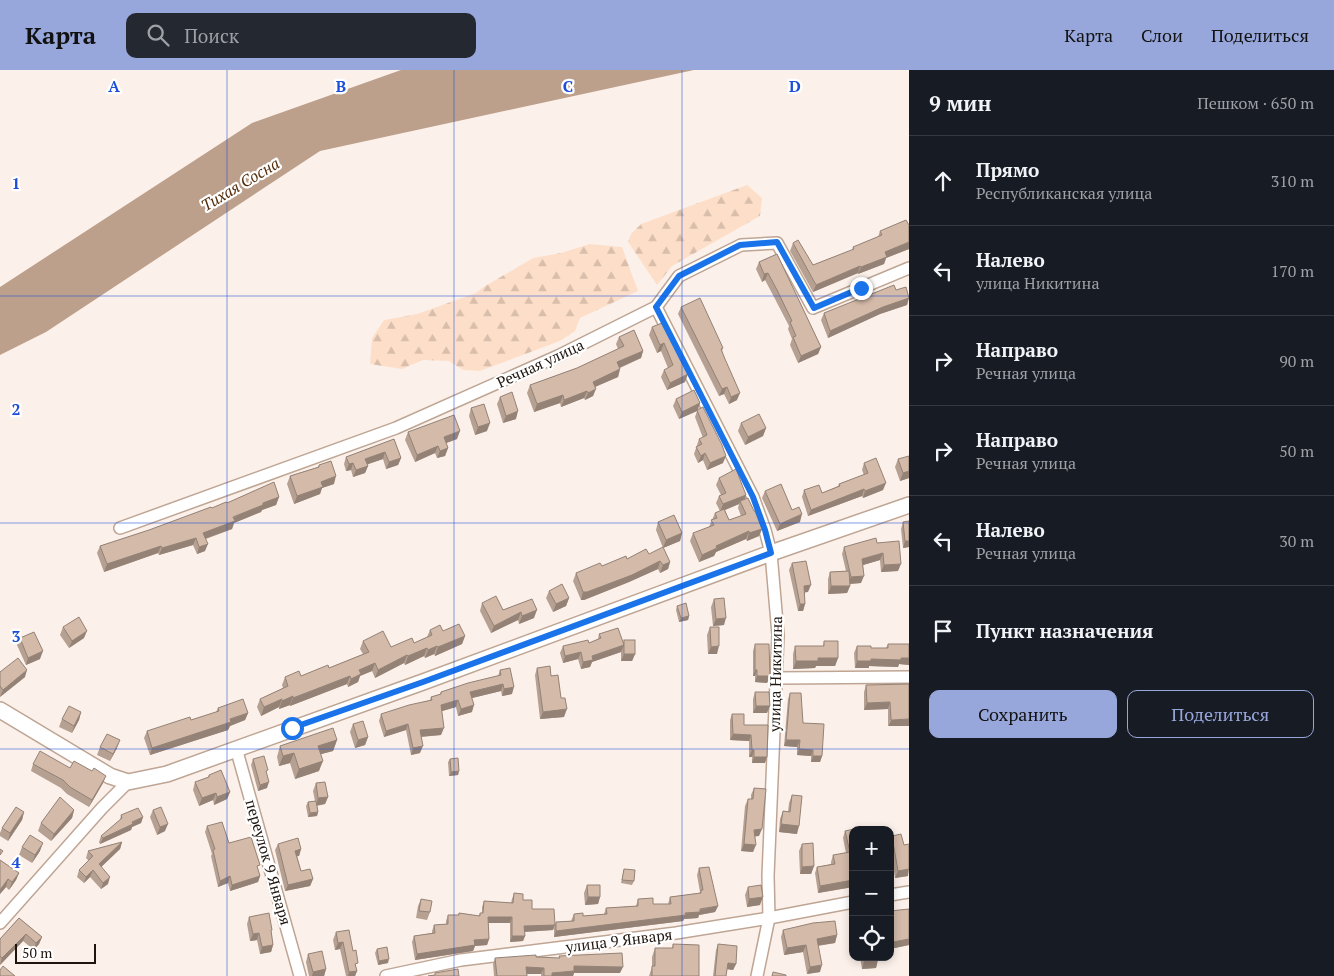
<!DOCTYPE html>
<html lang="ru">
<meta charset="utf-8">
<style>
:root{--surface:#171b24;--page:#242831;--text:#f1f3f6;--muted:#9ea1a6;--line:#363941;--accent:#98a7db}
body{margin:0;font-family:"PT Serif",serif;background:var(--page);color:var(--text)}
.controls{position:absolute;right:15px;bottom:15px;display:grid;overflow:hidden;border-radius:10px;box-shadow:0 2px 8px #0003}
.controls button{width:45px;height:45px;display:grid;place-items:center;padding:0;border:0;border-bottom:1px solid var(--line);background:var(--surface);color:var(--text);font:25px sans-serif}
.scale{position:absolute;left:15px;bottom:12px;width:81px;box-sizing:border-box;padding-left:5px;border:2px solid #1e150f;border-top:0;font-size:14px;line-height:18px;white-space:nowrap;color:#1e150f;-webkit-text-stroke:4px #fff;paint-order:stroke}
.stop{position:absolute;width:15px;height:15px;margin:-11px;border:4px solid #1a73e8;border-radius:50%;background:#fff}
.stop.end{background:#1a73e8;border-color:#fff;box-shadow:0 1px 5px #0008}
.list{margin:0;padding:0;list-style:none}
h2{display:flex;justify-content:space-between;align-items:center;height:65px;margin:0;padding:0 20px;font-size:21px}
h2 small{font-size:16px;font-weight:400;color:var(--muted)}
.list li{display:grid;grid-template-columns:32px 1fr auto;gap:15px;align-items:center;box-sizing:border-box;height:90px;padding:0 20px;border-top:1px solid var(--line)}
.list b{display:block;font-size:19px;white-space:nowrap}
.list p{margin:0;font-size:16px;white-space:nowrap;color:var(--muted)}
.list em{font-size:16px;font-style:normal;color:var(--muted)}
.actions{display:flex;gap:10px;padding:15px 20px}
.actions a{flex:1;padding:11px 0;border:1px solid var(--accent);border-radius:10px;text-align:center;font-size:18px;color:var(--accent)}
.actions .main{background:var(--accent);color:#111}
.icon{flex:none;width:28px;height:28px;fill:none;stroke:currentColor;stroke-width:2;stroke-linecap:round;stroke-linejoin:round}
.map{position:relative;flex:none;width:909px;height:906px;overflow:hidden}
header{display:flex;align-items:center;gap:30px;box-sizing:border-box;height:70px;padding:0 25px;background:var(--accent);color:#111}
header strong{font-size:24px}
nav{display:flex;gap:28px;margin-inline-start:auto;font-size:18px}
.search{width:350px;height:45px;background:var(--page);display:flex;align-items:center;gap:12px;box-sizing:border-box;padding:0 18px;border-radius:10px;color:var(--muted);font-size:19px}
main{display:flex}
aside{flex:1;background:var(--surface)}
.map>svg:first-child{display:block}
</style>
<header>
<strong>Карта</strong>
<div class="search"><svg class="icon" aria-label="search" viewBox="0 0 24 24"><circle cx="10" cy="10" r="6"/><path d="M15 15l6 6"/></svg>Поиск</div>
<nav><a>Карта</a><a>Слои</a><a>Поделиться</a></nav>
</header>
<main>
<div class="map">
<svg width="909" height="906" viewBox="0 0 909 906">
<defs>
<pattern id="forest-firs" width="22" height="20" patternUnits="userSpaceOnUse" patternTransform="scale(1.25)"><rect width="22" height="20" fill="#fddfc9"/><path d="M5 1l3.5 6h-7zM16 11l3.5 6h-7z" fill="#d8beab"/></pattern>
</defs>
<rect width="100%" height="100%" fill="#fcf1ea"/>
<g fill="url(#forest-firs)">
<polygon points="747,115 762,128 760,146 672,196 657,215 628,172 631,164 641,154"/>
<polygon points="590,174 622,177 638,221 580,248 575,261 560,271 480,301 463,300 449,291 423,290 402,299 370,294 372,268 384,250 417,244 476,223 482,218 533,188 561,183"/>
</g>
<polygon fill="#bda08c" points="401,0 694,0 320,81 46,262 0,285 0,217 252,53"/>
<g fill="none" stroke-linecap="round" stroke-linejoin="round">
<defs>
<g id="street">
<polyline points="656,237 753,427 765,460 771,483 778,565 768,806 769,848 757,906"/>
<polyline points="120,458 396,358 558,286 656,237 679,206 741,175 777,173 813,238 909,198"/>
<polyline points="777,608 909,607"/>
<polyline points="236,678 300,906"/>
<polyline points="890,825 909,822"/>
<polyline points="0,853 102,738 128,712"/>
<polyline points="386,906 461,890 676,863 769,848 853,832"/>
</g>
<polyline id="secondary" points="0,640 110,706 128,712 167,704 423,612 771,483 909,435"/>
</defs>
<use href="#street" stroke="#bea594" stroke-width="14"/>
<use href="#secondary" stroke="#bea594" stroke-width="18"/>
<use href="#street" stroke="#fff" stroke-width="11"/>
<use href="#secondary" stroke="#fff" stroke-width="15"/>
</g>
<g fill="#b5a091" fill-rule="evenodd">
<polygon points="880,161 909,179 886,188 884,194 858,204 858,203 813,222 790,181 793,173 813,195 852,180 853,177 878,167"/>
<polygon points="777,184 821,277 818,284 798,293 790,275 792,269 788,259 789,256 774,227 765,210 762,212 756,199 759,192"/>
<polygon points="896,220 909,227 907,235 880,244 828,268 821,250 824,243"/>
<polygon points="681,237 723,278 722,281 737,330 729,334 724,324 719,326 678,244"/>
<polygon points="662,253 685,312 667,320 661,307 664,300 668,298 661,281 657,283 649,265 652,257"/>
<polygon points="619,267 643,281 641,288 620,298 620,299 618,307 595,317 593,326 585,330 584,328 561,337 560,333 534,342 527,323 530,315 577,298 618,279 616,274"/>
<polygon points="500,327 516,349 503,353 497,334"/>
<polygon points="676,329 700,333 698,340 723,393 707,400 703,390 698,393 694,384 699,369 703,368 695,347 697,341 679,349 673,336"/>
<polygon points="471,338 487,361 475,365 469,346"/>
<polygon points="741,353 766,358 763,366 745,375 738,361"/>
<polygon points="408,362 457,369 446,373 448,378 445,386 437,388 435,383 415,392 405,370"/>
<polygon points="394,369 401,388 398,395 386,399 383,389 367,394 368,396 365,403 353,407 351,400 346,401 344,394 346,387"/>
<polygon points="898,389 909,408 900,411 895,397"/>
<polygon points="864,393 883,420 863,428 862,426 808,446 802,427 804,420 822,423 838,416 839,414 864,405 862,400"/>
<polygon points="319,395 334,414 322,418 320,424 294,434 287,414 290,406 318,397"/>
<path d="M 719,408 L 746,425 L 745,429 L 762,459 L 759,466 L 747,471 L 746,469 L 716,482 L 714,486 L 699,492 L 690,471 L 693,463 L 709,457 L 715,443 L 720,441 L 716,433 L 719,426 L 721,425 L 716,415 ZM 739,434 L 738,438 L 741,446 L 729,450 L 725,440 Z"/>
<polygon points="765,421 792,440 800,452 777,461 762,428"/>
<polygon points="279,427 276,435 262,440 261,442 234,453 232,459 206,469 205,481 197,484 193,475 159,485 158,483 104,502 97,483 100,476 149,460 227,433"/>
<polygon points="658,452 682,463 680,471 663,478 656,460"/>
<polygon points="903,452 909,477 903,478 901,459"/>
<polygon points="877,473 898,501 881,502 880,490 863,495 861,513 850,514 850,516 847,523 828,524 828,509 830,502 846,501 842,484 844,477"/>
<polygon points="649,484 670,492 668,499 660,503 658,499 629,512 584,530 581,530 573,511 576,503 627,489"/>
<polygon points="792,493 808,522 805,522 805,534 803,541 798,541 789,500"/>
<polygon points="549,521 569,528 566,536 553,542 546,528"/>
<polygon points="532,529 534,548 519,554 518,550 491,563 480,541 482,533 503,540"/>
<polygon points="714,529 724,555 713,556 711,537"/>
<polygon points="677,536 689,546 688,550 679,552 676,540"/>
<polygon points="63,557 84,568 69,578 60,565"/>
<polygon points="710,557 717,584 708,584 707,565"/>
<polygon points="430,560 443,561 465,566 462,574 435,586 434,584 425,588 424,586 405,595 404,593 375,608 372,601 360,606 358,612 348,617 347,614 290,636 290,635 279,639 279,637 261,646 257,637 260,629 283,618 282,615 285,607 301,606 329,598 363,584 360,579 363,571 391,577 414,573 427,567"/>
<polygon points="599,564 623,573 624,570 635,584 632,591 621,591 621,581 621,582 592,592 590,597 581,599 578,589 563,593 560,583 563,576 589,573 598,569"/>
<polygon points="20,568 40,589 26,595 17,575"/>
<polygon points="824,571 838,588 835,596 816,596 815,598 793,599 793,584 795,576 823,576"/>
<polygon points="755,574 770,606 767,613 755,612 755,606 753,606 753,581"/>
<polygon points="888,574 909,574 909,595 899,594 898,597 869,596 869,598 855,598 854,583 857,576 871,578 886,578"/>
<polygon points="537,598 551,606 564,647 540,649 535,605"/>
<polygon points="500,600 512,624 502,626 501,621 472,628 472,642 458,646 456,637 442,641 441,665 421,667 420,683 411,685 406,660 384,667 379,651 381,644 430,630 431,627 440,624 441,622 498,606"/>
<polygon points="0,602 25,607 0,627"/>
<polygon points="909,614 888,656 888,639 864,640 864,622 866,615"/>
<polygon points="755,622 767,643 753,643 753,629"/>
<polygon points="790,623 803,653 822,686 820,692 811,692 811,686 797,685 797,677 784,676 788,629"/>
<polygon points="218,638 248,643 245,650 230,656 228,660 150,685 144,668 147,661 191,650 216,642"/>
<polygon points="81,642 79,650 72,663 59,657 62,649"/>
<polygon points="732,644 744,655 768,655 765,693 752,693 752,687 749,687 749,671 730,670 730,650"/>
<polygon points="353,654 368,667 365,675 355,678 350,662"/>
<polygon points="337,670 333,681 321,684 319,701 295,709 290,693 279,696 277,687 280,676"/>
<polygon points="100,677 117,678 110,691 97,685"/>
<polygon points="253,689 267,704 267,718 258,721 251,695"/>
<polygon points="450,689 459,701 458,705 449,706 448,692"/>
<polygon points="33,694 70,698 103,713 89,737 67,724 61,718 31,701"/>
<polygon points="209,705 230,722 227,729 214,735 213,730 199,736 193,720 195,712 208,707"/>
<polygon points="316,713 328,727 325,734 317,735 318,742 317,746 308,747 306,736 308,732 315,731 313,721"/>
<polygon points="754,718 759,766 755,766 753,782 741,781 745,736 748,729 751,729 751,725"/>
<polygon points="792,725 797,764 779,762 780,749 783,741 788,742 789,733"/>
<polygon points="74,740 72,748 51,771 38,761 41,753"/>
<polygon points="153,740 165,761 157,765 150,747"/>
<polygon points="24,742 22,750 8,771 0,766 0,763 2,758"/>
<polygon points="121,745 143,747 141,753 132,757 131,760 100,774 99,772 101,766 120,750"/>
<polygon points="207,756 229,773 258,800 260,806 258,812 230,821 228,813 218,817 211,786 212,784 205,762"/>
<polygon points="853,760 853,817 818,823 815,803 817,797 831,794 831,792 833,785 846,783 843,768 845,761"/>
<polygon points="892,766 904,775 908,806 895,808 890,773"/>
<polygon points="122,772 120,779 101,797 108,814 101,819 90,807 84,813 77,807 79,800 89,791 86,788 88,781"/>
<polygon points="278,774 301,779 299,786 297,786 301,801 313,809 310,816 285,821 275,780"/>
<polygon points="802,774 814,796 811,804 800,804 799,781"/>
<polygon points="22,777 40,781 32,793 19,785"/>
<polygon points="0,790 19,803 16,810 9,820 6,817 0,824"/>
<polygon points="699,798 718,836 715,842 699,845 698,848 684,849 683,851 554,867 554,858 556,852 571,851 574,844 583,846 604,844 606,838 636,836 638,829 653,834 668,834 670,827 699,823 700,822 697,805"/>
<polygon points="624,799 634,811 632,815 621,813"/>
<polygon points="587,815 600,827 598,834 585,835 584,823"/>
<polygon points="748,817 760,835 747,837 745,825"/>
<polygon points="514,823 523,830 532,839 555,855 553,860 524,862 525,866 523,871 510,872 510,853 488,853 489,869 487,875 475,876 473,881 415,890 412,872 414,866 432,863 432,861 434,855 446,854 446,851 448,845 458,845 459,843 479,846 480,843 482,843 482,837 484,831 511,833 512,829"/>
<polygon points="421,829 430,842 427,850 416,848 418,836"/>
<polygon points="909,839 909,875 890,879 890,841"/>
<polygon points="249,847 271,864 273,875 271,882 260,884 257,870 250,871 247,854"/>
<polygon points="19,848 42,867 39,874 34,880 23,871 0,895 0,869"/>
<polygon points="783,860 837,865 835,873 818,876 820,902 807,904 803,882 784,885 781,867"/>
<polygon points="336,862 353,881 357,901 355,906 346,906 340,879 335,880 333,870"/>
<polygon points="673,874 699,906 649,906 652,897 652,887 655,878 672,878"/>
<polygon points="718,874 736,894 733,900 727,899 726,906 713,906 716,880"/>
<polygon points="377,879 388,893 378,895 375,883"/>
<polygon points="308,884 326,899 324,906 309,906 306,892"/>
<polygon points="559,886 620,903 574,903 573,906 541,906 541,904 527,904 527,906 494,906 493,894 495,888 559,888"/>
<polygon points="860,887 878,887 876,898 862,899"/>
</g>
<g fill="#948276">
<polygon points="909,172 909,179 886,188 884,194 858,204 861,197 885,182"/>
<polygon points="860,196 858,203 813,222 816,215"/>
<polygon points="768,203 765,210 762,212 764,204"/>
<polygon points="909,228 907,235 880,244 828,268 830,261 883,237"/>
<polygon points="664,273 661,281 657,283 660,275"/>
<polygon points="821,277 818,284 798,293 801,286"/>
<polygon points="643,281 641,288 614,300 617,292"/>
<polygon points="620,299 618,307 590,319 593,312"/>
<polygon points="688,304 685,312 667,320 670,313"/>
<polygon points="727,317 724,324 719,326 722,319"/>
<polygon points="596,319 593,326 585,330 588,323"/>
<polygon points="587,321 584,328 561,337 564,330"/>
<polygon points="740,323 737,330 729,334 731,327"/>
<polygon points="563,325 560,333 534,342 537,334"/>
<polygon points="700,333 697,341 697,340 697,341 679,349 682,342"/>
<polygon points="518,341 516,349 503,353 506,346"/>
<polygon points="490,353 487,361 475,365 478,357"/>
<polygon points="766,358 763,366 745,375 748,367"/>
<polygon points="460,361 457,369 441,375 444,367"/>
<polygon points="438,376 435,383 415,392 417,385"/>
<polygon points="448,378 445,386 437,388 440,381"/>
<polygon points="385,382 383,389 363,396 365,389"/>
<polygon points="705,383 703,390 698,393 701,386"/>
<polygon points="726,386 723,393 707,400 710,393"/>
<polygon points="401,388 398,395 386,399 389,392"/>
<polygon points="353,393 351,400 346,401 349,394"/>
<polygon points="368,396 365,403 353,407 356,400"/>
<polygon points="909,401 909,408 900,411 903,403"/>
<polygon points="336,406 334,414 322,418 320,424 294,434 297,426 321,412"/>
<polygon points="886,413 883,420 863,428 865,421"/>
<polygon points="864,419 862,426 808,446 811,440"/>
<polygon points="746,425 744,432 740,431 739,434 720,442 723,434"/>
<polygon points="279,427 276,435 262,440 261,442 234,453 232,459 201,470 203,463 263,433"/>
<polygon points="802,444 800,452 777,461 780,454"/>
<polygon points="762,459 759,466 747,471 749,463"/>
<polygon points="749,461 746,469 716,482 714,486 699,492 702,485 716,476"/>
<polygon points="682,463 680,471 663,478 666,470"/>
<polygon points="196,468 193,475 159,485 162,478"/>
<polygon points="905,471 909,471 909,477 903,478"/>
<polygon points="208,474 205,481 197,484 199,477"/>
<polygon points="161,476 158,483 104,502 107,494"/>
<polygon points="883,483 880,490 860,496 862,489"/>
<polygon points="660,491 658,499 629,512 584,530 581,530 583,522"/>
<polygon points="670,492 668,499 660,503 663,495"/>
<polygon points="901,494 898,501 881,502 884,495"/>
<polygon points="864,506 861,513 848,514 851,507"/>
<polygon points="811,515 808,522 802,523 804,516"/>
<polygon points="831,516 850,516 847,523 828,524"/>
<polygon points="569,528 566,536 553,542 556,534"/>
<polygon points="800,534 805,534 803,541 798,541"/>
<polygon points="537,540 534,548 519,554 522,546"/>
<polygon points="521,542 518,550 491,563 494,556"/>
<polygon points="689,546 688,550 679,552 681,548"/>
<polygon points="726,548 724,555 713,556 716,549"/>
<polygon points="87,561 84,568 69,578 72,571"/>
<polygon points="465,566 462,574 435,586 438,577"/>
<polygon points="624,575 621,582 592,592 590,597 581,599 583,592 592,586"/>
<polygon points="437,576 434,584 425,588 428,580"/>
<polygon points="719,576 717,584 708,584 711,577"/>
<polygon points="427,578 424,586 405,595 408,586"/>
<polygon points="43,581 40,589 26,595 28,588"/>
<polygon points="581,582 578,589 563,593 565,586"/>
<polygon points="624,584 635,584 632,591 621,591"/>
<polygon points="407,585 404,593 375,608 378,600"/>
<polygon points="818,588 838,588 835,596 816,596 815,598 793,599 796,591"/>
<polygon points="901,588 909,588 909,595 899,594 898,597 869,596 869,598 855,598 857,591 871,589"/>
<polygon points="375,593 372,601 360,606 358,612 348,617 351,609 359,600"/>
<polygon points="27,600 25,607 0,627 3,620"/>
<polygon points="755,600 757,600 755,606 753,606"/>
<polygon points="350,606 347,614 290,636 293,628"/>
<polygon points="757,606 770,606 767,613 755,612"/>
<polygon points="503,614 501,621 468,629 470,622"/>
<polygon points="514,617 512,624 502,626 504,619"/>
<polygon points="293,626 290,635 279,639 282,631"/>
<polygon points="282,629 279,637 261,646 264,637"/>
<polygon points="458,630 456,637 439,642 441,635"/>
<polygon points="890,632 888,639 864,640 867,633"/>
<polygon points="474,635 472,642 458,646 461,639"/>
<polygon points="756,636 770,636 767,643 753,643"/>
<polygon points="567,639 564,647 540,649 543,642"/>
<polygon points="81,642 79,650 72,663 74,656"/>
<polygon points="248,643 245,650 230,656 228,660 150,685 152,678"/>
<polygon points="909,649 909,656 888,656 891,650"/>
<polygon points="408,654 406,660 384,667 386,661"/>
<polygon points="444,658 441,665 417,667 420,660"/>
<polygon points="733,664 751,665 749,671 730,670"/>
<polygon points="368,667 365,675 355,678 358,670"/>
<polygon points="120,670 117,678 110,691 113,684"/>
<polygon points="337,670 333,681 314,686 318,676"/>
<polygon points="786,670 800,670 797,677 784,676"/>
<polygon points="423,676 420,683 411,685 413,678"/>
<polygon points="799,679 813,680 811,686 797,685"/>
<polygon points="752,680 754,680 752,687 749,687"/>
<polygon points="294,683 290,693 279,696 283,686"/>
<polygon points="813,686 822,686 820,692 811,692"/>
<polygon points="754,687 767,687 765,693 752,693"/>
<polygon points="323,691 319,701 295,709 299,699"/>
<polygon points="459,701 458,705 449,706 451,702"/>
<polygon points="106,706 103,713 89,737 92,730"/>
<polygon points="269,712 267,718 258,721 260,715"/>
<polygon points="230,722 227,729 214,735 217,727"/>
<polygon points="216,723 213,730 199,736 202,728"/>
<polygon points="328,727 325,734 316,736 318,728"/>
<polygon points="74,740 72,748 51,771 54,764"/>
<polygon points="24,742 22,750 8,771 10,763"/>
<polygon points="318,742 317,746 308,747 310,743"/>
<polygon points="143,747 141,753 132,757 131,760 100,774 103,768"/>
<polygon points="168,754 165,761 157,765 160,757"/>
<polygon points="781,754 799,756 797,764 779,762"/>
<polygon points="762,759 759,766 751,767 754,760"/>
<polygon points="122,772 120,779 97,801 99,794"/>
<polygon points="43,773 40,781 32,793 35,785"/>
<polygon points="744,774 756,775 753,782 741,781"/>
<polygon points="301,779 299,786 293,787 295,781"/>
<polygon points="814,796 811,804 800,804 802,797"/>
<polygon points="909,799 908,806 895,808 898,801"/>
<polygon points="93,800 90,807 84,813 86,807"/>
<polygon points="19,803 16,810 9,820 12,812"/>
<polygon points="230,806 228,813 218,817 220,811"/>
<polygon points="260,806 258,812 230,821 232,815"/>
<polygon points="110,807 108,814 101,819 103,813"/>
<polygon points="8,809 6,817 0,824 0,820"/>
<polygon points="313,809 310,816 285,821 288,815"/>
<polygon points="853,810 853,817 818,823 820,816"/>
<polygon points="588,827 600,827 598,834 585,835"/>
<polygon points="763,827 760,835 747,837 749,829"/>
<polygon points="718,836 715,842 699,845 698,848 684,849 683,851 554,867 556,861 685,843"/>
<polygon points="488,847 512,847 510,853 486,853"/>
<polygon points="555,855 553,860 522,862 524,856"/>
<polygon points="259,863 257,870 250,871 253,864"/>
<polygon points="26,864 23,871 0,895 2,888"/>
<polygon points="837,865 835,873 814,876 817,869"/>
<polygon points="512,866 525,866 523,871 510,872"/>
<polygon points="42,867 39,874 34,880 36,873"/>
<polygon points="489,869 487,875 475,876 473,881 415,890 417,884 474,870"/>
<polygon points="909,869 909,875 890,879 893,872"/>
<polygon points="343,872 340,879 335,880 338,873"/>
<polygon points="273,875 271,882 260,884 262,877"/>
<polygon points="806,875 803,882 784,885 787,878"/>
<polygon points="389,889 388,893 378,895 379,891"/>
<polygon points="878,890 876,898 862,899 864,891"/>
<polygon points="728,893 736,894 733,900 726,899"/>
<polygon points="822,895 820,902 807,904 810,897"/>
<polygon points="574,896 623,897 620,903 574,903 573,906 551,906 552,903"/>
<polygon points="526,897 544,898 541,904 523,904"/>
<polygon points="326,899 324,906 312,906 313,902"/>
<polygon points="357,901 355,906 348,906 349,902"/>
</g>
<g fill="#d3baa9" stroke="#948276">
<polygon points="906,150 909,155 909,172 885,182 887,187 861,197 860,196 816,215 793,173 798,170 813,195 854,179 853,177 882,165 880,161"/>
<polygon points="777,184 821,277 801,286 793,267 796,266 790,252 792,251 777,220 768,203 764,204 759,192"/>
<polygon points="894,215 896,220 906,217 909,228 883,237 830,261 824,243"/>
<polygon points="700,228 723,278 721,279 725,289 740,323 731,327 727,317 722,319 681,237"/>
<polygon points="662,253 688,304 670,313 664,300 673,295 664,273 660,275 652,257"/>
<polygon points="634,260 643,281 617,292 620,299 593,312 596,319 588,323 587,321 564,330 563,325 537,334 530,315 577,298 624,276 619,267"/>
<polygon points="694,320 700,333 682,342 676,329"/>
<polygon points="512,322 518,341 506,346 500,327"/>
<polygon points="484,334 490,353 478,357 471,338"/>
<polygon points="703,337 722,375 726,386 710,393 705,383 701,386 696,377 702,374 699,369 707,365 697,340"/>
<polygon points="759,344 766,358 748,367 741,353"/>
<polygon points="454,345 460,361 444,367 448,378 440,381 438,376 417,385 408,362"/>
<polygon points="394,369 401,388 389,392 385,382 365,389 368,396 356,400 353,393 349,394 346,387"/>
<polygon points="909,386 909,401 903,403 898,389"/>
<polygon points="876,388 886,413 865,421 864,419 811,440 804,420 819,415 822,423 840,416 839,414 868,403 864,393"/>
<polygon points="331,391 336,406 321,412 323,417 297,426 290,406 319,397 319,395"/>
<polygon points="736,399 746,425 723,434 719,426 726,423 719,408"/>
<polygon points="274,412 279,427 263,433 263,435 233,447 235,451 203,463 208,474 199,477 196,468 162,478 161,476 107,494 100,476 149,460 211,437 212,438 226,432 227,433"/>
<polygon points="781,414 792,440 799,437 802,444 780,454 765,421"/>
<polygon points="748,428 754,441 755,441 762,459 749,463 749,461 716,476 717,478 702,485 693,463 714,455 711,450 717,448 715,443 724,439 729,450 746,444 740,431"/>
<polygon points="674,445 682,463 666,470 658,452"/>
<polygon points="909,451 909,471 905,471 903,452"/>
<polygon points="876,468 877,473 899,471 901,494 884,495 883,483 862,489 864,506 851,507 844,477"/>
<polygon points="663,477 670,492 663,495 660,491 632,505 587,522 583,522 576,503 600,493 602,496 626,486 627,489 646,479 649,484"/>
<polygon points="806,491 811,515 804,516 805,534 800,534 792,493"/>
<polygon points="849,501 850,516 831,516 830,502"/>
<polygon points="562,514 569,528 556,534 549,521"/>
<polygon points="496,526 503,540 532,529 537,540 522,546 521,542 494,556 482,533"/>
<polygon points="724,528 726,548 716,549 714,529"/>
<polygon points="686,533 689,546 681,548 677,536"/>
<polygon points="79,547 87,561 72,571 63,557"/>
<polygon points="459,554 465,566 438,577 437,576 428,580 427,578 408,586 407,585 378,600 375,593 359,600 361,604 351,609 350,606 293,628 293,626 282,631 282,629 264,637 260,629 288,616 285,607 299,601 301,606 328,595 329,598 369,582 363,571 383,561 391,577 412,568 414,573 432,565 430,560 440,555 443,561"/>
<polygon points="710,557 719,557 719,576 711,577"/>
<polygon points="618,558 624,575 592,586 593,590 583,592 581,582 565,586 563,576 588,570 589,573 601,568 599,564"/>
<polygon points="34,562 43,581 28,588 20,568"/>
<rect x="624" y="570" width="11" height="14"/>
<polygon points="824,571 838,571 838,588 818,588 818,591 796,591 795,576 824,576"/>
<polygon points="755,574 769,574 770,606 757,606 757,600 755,600"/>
<polygon points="888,574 909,574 909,588 901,588 901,590 871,589 871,591 857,591 857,576 871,576 871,578 888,578"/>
<polygon points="18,588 27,600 3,620 0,616 0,602"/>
<polygon points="550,596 551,606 558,605 561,628 565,628 567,639 543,642 537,598"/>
<polygon points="510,598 514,617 504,619 503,614 470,622 474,635 461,639 458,630 441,635 444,658 420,660 423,676 413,678 408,654 386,661 381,644 409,635 432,630 431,627 441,624 441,622 468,613 501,605 500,600"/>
<polygon points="909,614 909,649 891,650 890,632 867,633 866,615"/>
<polygon points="755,622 769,622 770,636 756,636"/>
<polygon points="790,623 801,623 803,653 824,654 822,686 813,686 813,680 799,679 800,670 786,670"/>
<polygon points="243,629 248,643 230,649 231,652 152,678 147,661 190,647 191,650 219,641 218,638"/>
<polygon points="69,636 81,642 74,656 62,649"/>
<polygon points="732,644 744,644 744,655 768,655 767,687 754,687 754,680 752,680 751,665 733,664"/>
<polygon points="363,651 368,667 358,670 353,654"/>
<polygon points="333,658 337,670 318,676 323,691 299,699 294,683 283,686 280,676"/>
<polygon points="107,664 120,670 113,684 100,677"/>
<polygon points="40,681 70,698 74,691 92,701 94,698 106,706 92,730 70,717 63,710 33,694"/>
<polygon points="264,686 268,700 266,701 269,712 260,715 253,689"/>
<polygon points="458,688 459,701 451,702 450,689"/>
<polygon points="221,700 230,722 217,727 216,723 202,728 195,712 209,707 209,705"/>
<polygon points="325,712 328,727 318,728 316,713"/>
<polygon points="754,718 766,719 762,759 754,760 756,775 744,774 748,729 753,729"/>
<polygon points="792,725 802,726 799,756 781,754 783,741 790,742"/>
<polygon points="60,727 74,740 54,764 41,753"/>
<polygon points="316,731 318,742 310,743 308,732"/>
<polygon points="16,737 24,742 10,763 2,758"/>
<polygon points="161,737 168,754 160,757 153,740"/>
<polygon points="138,738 143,747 132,752 133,754 103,768 101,766 122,748 121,745"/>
<polygon points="222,752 229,773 251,767 260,795 257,796 260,806 232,815 230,806 220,811 213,780 215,779 207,756"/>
<polygon points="854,759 853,760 853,810 820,816 817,797 835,794 833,785 850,782 845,761"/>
<polygon points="901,764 904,775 909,774 909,799 898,801 892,766"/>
<polygon points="30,765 43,773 35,785 22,777"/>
<polygon points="298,768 301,779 295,781 301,801 310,799 313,809 288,815 278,774"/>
<polygon points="122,772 99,794 110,807 103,813 93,800 86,807 79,800 93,786 88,781"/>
<polygon points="813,773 814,796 802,797 802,774"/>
<polygon points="0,779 3,781 0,785"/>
<polygon points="0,790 19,803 12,812 8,809 0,820"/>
<polygon points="709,797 718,836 700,839 700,842 685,843 686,845 556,861 556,852 574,851 574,844 583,843 583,846 607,844 606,838 638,836 638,829 653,828 653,834 671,834 670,827 701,823 701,820 703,820 699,798"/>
<polygon points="624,799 635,800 634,811 622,810"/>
<polygon points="587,815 600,815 600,827 588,827"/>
<polygon points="761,815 763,827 749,829 748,817"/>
<polygon points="514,823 523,824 523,830 532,830 532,839 554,839 555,855 524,856 525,866 512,866 512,847 488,847 489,869 474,870 475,875 417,884 414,866 435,863 434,855 448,854 448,845 459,845 459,843 480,846 480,843 483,843 484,831 513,833"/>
<polygon points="421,829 432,831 430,842 419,841"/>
<polygon points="909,839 909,869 893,872 890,858 890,841"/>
<polygon points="269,843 272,860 271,860 273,875 262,877 259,863 253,864 249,847"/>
<polygon points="19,848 42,867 36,873 26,864 2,888 0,886 0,869"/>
<polygon points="835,851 837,865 817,869 822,895 810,897 806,875 787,878 783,860 813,853"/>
<polygon points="349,860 353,881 356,880 358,893 355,894 357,901 349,902 343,872 338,873 336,862"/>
<polygon points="673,874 699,875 699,906 652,906 652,896 655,896 655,878 673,878"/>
<polygon points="718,874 737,876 736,894 728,893 726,906 715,906"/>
<polygon points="387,877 389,889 379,891 377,879"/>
<polygon points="322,881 326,899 313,902 308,884"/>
<polygon points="622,883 623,897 574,896 574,901 552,903 552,906 544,906 544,898 526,897 527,906 497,906 495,888 536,885 536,887 560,888 559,886"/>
<polygon points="864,887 878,887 878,890 864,891"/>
<polygon points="3,896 15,906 0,906 0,900"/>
<polygon points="458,899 459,906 428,906 435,905 435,903"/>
<polygon points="773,902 786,905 786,906 772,906"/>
</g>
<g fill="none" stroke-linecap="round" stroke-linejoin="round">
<polyline stroke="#1a73e8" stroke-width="6" points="292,658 423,612 771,483 765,460 753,427 656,237 679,206 740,175 777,172 814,238 861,218"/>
</g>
<path fill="none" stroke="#1d4ed8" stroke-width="1" stroke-opacity="0.55" d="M 227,0 L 227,906M 454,0 L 454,906M 682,0 L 682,906M 0,226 L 909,226M 0,453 L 909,453M 0,679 L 909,679"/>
<g text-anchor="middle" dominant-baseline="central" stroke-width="4.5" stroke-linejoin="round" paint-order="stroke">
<g font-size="15" fill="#1e150f" stroke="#fff">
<text transform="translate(540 293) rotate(-25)">Речная улица</text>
<text transform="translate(775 604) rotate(-89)">улица Никитина</text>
<text transform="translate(269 792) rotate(74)">переулок 9 Января</text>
<text transform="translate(619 870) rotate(-7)">улица 9 Января</text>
</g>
<g font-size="16" font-style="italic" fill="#552d0a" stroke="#fff">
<text transform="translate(240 114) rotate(-31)">Тихая Сосна</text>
</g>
</g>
<g font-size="16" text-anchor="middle" font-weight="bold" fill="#1d4ed8" stroke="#fff" stroke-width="4.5" stroke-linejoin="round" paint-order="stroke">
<text x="114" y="22">A</text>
<text x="341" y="22">B</text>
<text x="568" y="22">C</text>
<text x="795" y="22">D</text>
<text x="16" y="119">1</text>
<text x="16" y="345">2</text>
<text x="16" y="572">3</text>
<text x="16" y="798">4</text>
</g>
</svg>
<div class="controls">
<button>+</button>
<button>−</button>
<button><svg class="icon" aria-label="locate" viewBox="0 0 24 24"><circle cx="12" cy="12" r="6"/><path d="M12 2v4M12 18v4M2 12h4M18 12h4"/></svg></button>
</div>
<div class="scale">50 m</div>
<div class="stop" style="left:292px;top:658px"></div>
<div class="stop end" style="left:861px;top:218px"></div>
</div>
<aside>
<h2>9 мин<small>Пешком · 650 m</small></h2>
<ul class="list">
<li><svg class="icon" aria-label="ahead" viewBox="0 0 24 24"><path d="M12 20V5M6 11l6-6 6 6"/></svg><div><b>Прямо</b><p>Республиканская улица</p></div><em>310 m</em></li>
<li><svg class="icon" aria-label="left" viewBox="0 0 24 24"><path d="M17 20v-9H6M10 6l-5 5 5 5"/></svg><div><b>Налево</b><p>улица Никитина</p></div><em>170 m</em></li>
<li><svg class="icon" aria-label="right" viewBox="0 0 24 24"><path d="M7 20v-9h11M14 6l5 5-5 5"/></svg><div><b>Направо</b><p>Речная улица</p></div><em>90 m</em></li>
<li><svg class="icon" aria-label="right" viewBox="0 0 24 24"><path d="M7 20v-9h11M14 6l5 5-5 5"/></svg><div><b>Направо</b><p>Речная улица</p></div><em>50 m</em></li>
<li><svg class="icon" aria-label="left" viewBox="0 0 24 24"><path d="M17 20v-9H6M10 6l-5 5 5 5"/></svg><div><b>Налево</b><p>Речная улица</p></div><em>30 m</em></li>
<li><svg class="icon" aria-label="arrive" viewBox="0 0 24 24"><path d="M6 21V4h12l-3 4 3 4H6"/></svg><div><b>Пункт назначения</b></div></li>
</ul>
<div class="actions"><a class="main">Сохранить</a><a>Поделиться</a></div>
</aside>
</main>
